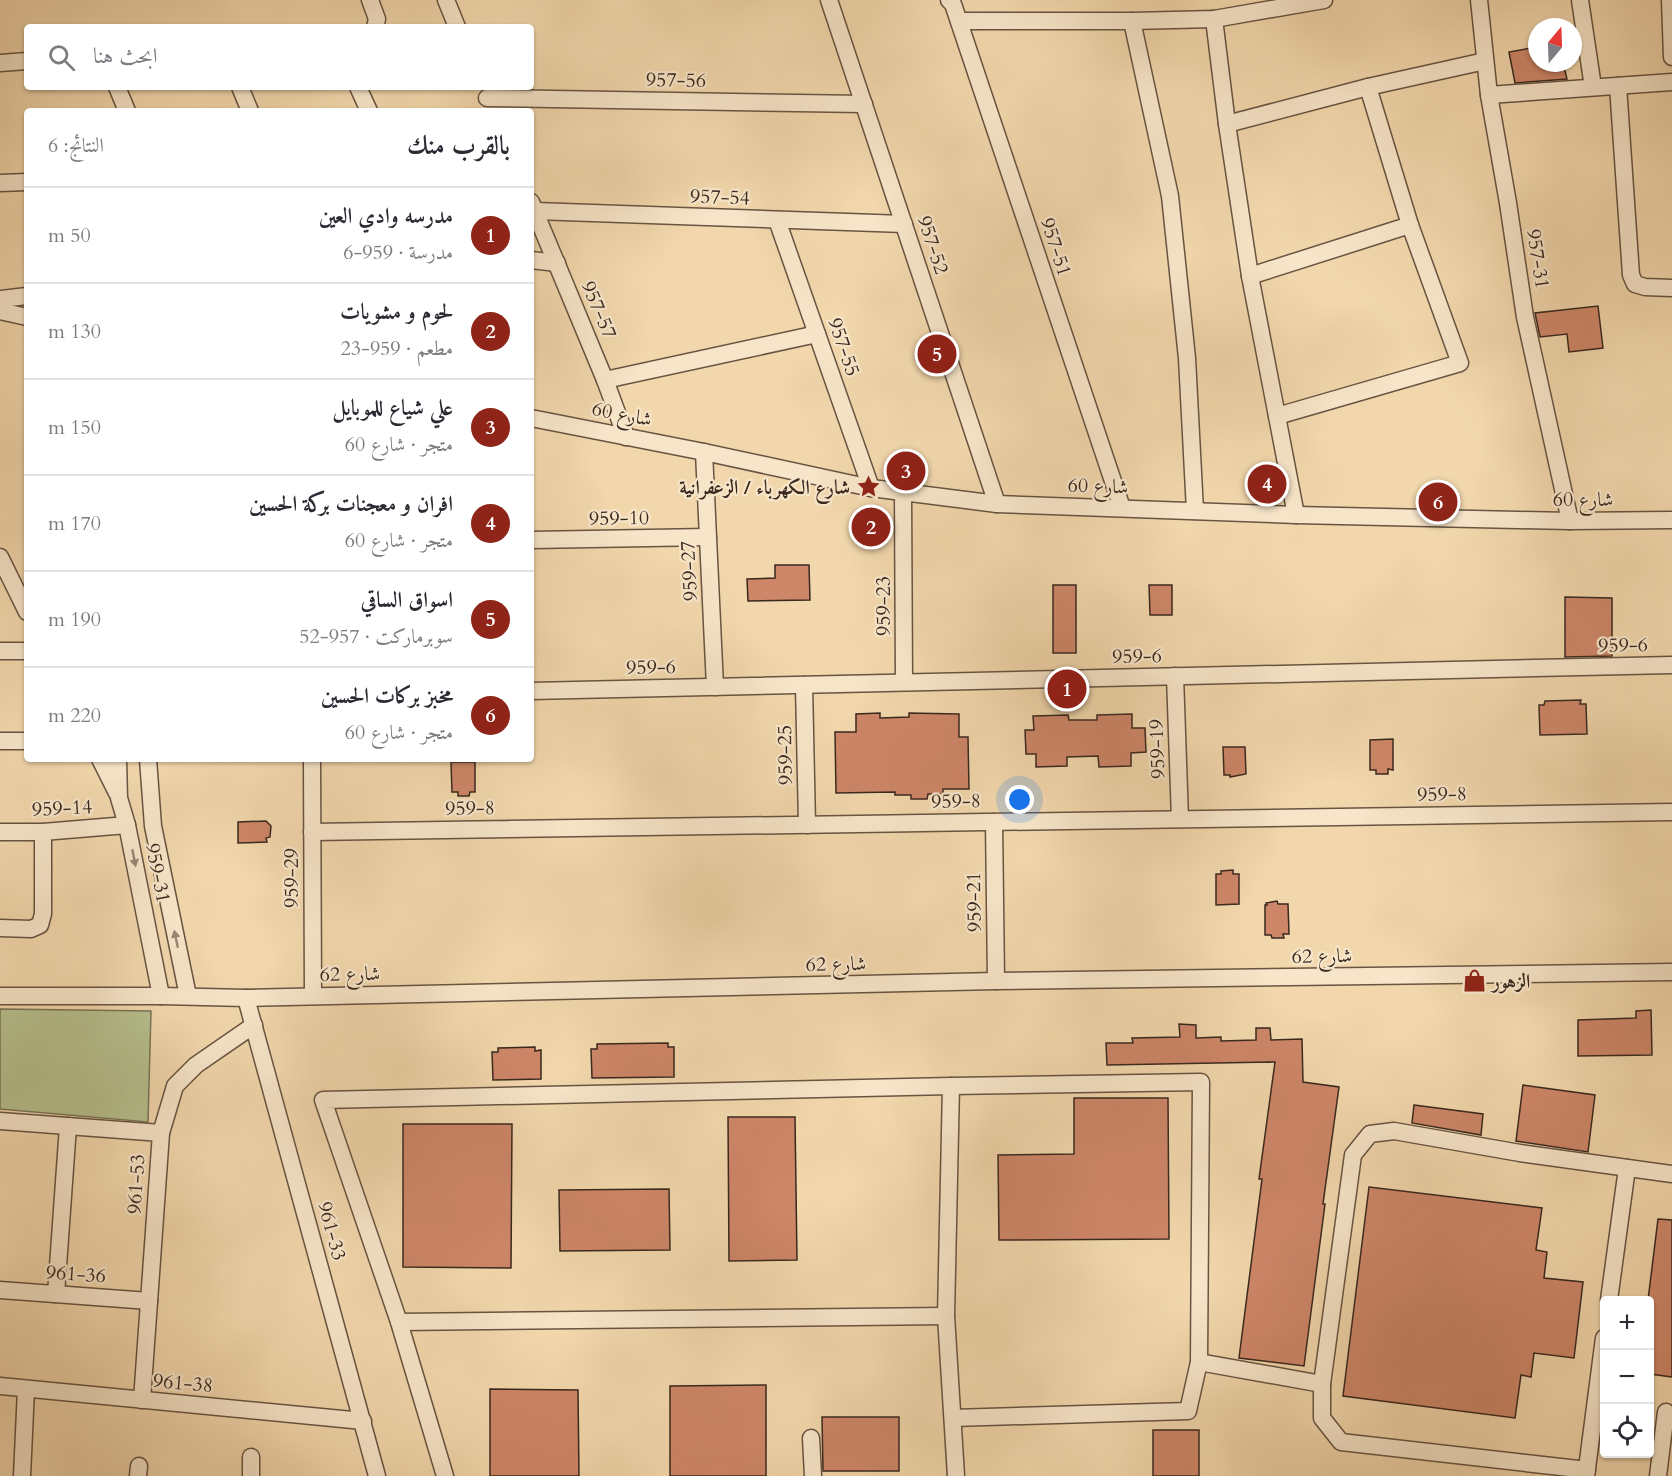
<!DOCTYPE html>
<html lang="ar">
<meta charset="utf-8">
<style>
:root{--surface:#fff;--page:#f2f2f3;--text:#2b2b33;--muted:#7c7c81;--line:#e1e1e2;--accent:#8f2418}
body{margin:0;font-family:Cardo,Amiri,serif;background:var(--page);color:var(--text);direction:rtl}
.controls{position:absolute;right:18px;bottom:18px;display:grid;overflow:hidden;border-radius:6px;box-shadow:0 2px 4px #0004}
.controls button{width:54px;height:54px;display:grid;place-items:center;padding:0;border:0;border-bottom:2px solid var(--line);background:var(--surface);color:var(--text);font:30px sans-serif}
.compass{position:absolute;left:1528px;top:18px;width:54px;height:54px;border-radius:50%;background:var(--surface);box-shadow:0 2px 4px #0004;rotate:19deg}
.you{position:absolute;left:1020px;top:800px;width:21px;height:21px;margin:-15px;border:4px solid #fff;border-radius:50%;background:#1a73e8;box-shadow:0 0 0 9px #1a73e833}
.badge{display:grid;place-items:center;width:39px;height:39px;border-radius:50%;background:var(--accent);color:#fff;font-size:20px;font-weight:700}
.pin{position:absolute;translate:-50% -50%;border:3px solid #fff;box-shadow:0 2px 6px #0006}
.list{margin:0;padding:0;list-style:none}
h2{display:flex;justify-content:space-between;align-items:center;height:78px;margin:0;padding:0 24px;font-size:26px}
h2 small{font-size:20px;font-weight:400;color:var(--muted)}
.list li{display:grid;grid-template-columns:39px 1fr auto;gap:18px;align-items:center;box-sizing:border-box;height:96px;padding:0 24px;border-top:2px solid var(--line)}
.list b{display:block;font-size:22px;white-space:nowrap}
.list p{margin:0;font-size:20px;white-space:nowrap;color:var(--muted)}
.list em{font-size:20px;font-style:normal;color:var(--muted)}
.icon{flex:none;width:33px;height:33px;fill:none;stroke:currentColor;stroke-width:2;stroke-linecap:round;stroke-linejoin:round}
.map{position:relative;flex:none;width:1672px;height:1476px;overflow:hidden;direction:ltr}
.search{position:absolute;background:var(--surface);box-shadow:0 2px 4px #0004;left:24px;top:24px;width:510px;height:66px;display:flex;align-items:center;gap:15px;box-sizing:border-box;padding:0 21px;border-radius:6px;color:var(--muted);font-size:22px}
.panel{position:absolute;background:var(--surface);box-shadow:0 2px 4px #0004;left:24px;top:108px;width:510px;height:654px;border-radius:6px;direction:rtl}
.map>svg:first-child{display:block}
</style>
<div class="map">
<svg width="1672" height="1476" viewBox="0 0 1672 1476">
<rect width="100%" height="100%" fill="#f2d7ac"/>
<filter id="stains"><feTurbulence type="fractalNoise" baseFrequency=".00333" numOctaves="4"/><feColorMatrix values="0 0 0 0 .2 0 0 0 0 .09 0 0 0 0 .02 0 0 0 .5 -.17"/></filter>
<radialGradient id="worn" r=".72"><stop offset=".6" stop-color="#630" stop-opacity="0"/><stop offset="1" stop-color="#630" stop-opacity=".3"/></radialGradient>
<polygon fill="#b6bf8d" stroke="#787456" stroke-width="1.5" points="0,1009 151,1011 148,1122 0,1109"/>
<g fill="#cd8668" stroke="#39281e" stroke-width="1.5">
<polygon points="1537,47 1537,63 1563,63 1567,79 1515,83 1509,52"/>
<polygon points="1598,306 1603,348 1569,352 1567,334 1540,337 1535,313"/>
<polygon points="775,565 809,565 810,600 748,601 747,579 775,578"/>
<rect x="1053" y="585" width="23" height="68"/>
<polygon points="1149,585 1172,585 1172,615 1150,615"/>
<polygon points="1565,597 1612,598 1612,656 1565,657"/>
<polygon points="1581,700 1580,704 1586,704 1587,734 1540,735 1539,705 1544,705 1545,701"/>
<polygon points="880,713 880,718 909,717 909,713 959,714 959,737 968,737 969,789 943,789 943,794 928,794 927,799 911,799 911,795 895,795 895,792 836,793 835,732 856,732 856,714"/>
<polygon points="1132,714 1132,728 1145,728 1146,752 1131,753 1131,766 1099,767 1098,756 1067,757 1067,766 1036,767 1036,754 1026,754 1025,730 1034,730 1033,716 1068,715 1069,720 1097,720 1097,715"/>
<polygon points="1393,739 1393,770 1388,769 1388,774 1376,774 1376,770 1370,770 1370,740"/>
<polygon points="1223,747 1245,747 1246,774 1230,777 1230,775 1224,775"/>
<polygon points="451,762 475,762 475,792 470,792 469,796 458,796 458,792 452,792"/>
<polygon points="266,821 271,826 270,837 266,838 267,842 238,843 238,822"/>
<polygon points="1233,870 1233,874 1239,874 1239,904 1216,905 1216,874 1221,874 1221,871"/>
<polygon points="1277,901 1278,904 1288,904 1289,934 1283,934 1284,938 1272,938 1271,935 1265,935 1265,905 1267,905 1266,903"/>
<polygon points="1651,1010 1652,1055 1578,1056 1578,1020 1636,1018 1636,1011"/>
<polygon points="1179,1024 1196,1025 1196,1038 1221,1037 1221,1041 1256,1040 1256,1028 1270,1028 1271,1040 1302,1039 1303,1082 1339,1087 1323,1204 1325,1204 1304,1366 1239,1358 1262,1179 1259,1179 1275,1062 1107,1065 1106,1043 1133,1043 1132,1038 1180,1037"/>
<polygon points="668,1043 668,1047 674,1047 674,1077 592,1078 591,1049 597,1049 597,1044"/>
<polygon points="535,1047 535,1051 541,1050 541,1079 493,1080 492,1052 498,1052 498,1048"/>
<polygon points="1523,1085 1595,1095 1588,1152 1516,1141"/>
<polygon points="1074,1098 1168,1098 1169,1239 999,1240 998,1155 1074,1154"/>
<polygon points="1414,1105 1483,1114 1481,1135 1412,1123"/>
<polygon points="728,1117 795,1117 797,1260 729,1261"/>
<polygon points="403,1124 512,1124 511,1268 403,1267"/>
<polygon points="1369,1187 1542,1208 1536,1250 1547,1252 1544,1278 1583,1282 1574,1358 1534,1353 1531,1377 1521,1375 1515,1418 1343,1396"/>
<polygon points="669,1189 670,1250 560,1251 559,1190"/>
<polygon points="1658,1219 1672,1220 1672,1377 1650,1374 1650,1300 1648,1300"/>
<polygon points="766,1385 766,1476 670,1476 670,1386"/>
<polygon points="490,1389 578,1390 579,1476 490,1476"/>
<polygon points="822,1417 899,1417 899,1471 823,1471"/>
<rect x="1153" y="1430" width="46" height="46"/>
</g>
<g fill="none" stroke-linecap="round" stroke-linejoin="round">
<defs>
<g id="minor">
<polyline points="370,0 377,19 375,27"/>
<polyline points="446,0 457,27"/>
<polyline points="829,0 997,504"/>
<polyline points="949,0 953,4 1122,508"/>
<polyline points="1479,0 1489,95 1508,203 1525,317 1570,521"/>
<polyline points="1580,0 1593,87"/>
<polyline points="1670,0 1672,57"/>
<polyline points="1214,19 1227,124 1250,276 1296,515"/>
<polyline points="959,21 1132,21 1214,19 1324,0"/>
<polyline points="1132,21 1170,196 1187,358 1195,511"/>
<polyline points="0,63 27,61"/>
<polyline points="1618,86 1631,275 1635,284 1645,287 1672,288"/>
<polyline points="117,87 127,111"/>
<polyline points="240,87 250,111"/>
<polyline points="358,87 369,111"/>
<polyline points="1489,95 1672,82"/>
<polyline points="487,98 864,104"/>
<polyline points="1227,124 1368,87 1485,61"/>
<polyline points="0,183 27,182"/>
<polyline points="531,202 605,380 626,437"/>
<polyline points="535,211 904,224"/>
<polyline points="777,220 871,488"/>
<polyline points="531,260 557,263"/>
<polyline points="1250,276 1410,225"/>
<polyline points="0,299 27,296"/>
<polyline points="0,311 27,317"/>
<polyline points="605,380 817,334"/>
<polyline points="1277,416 1460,363 1410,225 1368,87"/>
<polyline points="531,418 704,452 871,488 997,504 1296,515 1518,520 1570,521 1672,520"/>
<polyline points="704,452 715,687"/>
<polyline points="903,493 904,682"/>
<polyline points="531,540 708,537"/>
<polyline points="0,557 27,612"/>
<polyline points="0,651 27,651"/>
<polyline points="1175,676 1180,819"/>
<polyline points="804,685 807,825"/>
<polyline points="531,691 1672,665"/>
<polyline points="0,741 27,741"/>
<polyline points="100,759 117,793"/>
<polyline points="118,759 119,798 127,825 161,996"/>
<polyline points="148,759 153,826 188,996"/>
<polyline points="312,759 313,996"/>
<polyline points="994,822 996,981"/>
<polyline points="0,832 43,832 127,825"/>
<polyline points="312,832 1672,812"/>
<polyline points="0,928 31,929 40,925 43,914 43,832"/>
<polyline points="0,996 161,996 246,998 996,981 1672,972"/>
<polyline points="246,998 377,1476"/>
<polyline points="951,1086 946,1316 956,1476"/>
<polyline points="0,1121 161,1133 142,1400"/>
<polyline points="161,1133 175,1086 196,1065 254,1025"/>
<polyline points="0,1290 149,1301"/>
<polyline points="56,1294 68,1126"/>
<polyline points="1609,1300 1627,1168"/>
<polyline points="399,1322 946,1316"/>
<polyline points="1199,1362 1322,1384"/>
<polyline points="0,1386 363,1421"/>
<polyline points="811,1438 813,1476"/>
<polyline points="1587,1470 1341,1442 1322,1418 1322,1384 1353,1155 1370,1134 1394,1131 1520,1153 1672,1174"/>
<polyline points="22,1476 26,1389"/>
<polyline points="138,1476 139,1466"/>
<polyline points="251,1476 251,1457"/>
<polyline points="445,1476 399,1322 323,1100 951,1086 1201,1082 1199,1362 1188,1411 953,1418"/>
<polyline points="1586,1476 1604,1338"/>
<polyline points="1658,1476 1666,1412"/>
</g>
</defs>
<use href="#minor" stroke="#675442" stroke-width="19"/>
<use href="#minor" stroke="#f7e5c9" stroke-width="16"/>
</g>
<defs><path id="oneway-solid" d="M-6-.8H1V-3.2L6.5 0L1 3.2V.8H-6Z" transform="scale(1.5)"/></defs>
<g fill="#988674">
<use href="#oneway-solid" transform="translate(134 858) rotate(79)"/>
<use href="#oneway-solid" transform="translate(176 939) rotate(-102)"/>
</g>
<defs>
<symbol id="sight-bare" viewBox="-9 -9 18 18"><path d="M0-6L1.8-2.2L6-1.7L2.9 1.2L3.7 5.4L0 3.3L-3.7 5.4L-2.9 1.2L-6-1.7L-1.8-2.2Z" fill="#8f2418" stroke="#f7e5c9" stroke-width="2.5" paint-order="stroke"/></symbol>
<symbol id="shop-bare" viewBox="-9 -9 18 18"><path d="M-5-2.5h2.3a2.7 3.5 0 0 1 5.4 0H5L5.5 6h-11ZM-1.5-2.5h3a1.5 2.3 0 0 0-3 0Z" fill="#8f2418" stroke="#f7e5c9" stroke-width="2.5" paint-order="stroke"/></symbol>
</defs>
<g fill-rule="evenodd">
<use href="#sight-bare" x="852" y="470" width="33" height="33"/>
<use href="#shop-bare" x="1458" y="964" width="33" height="33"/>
</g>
<g text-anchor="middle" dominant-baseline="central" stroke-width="4.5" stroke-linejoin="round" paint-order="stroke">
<g font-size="20" fill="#39281e" stroke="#f7e5c9">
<text transform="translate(676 80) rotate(1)">957-56</text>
<text transform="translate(720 197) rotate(2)">957-54</text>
<text transform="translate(933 245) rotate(72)">957-52</text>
<text transform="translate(1056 247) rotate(72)">957-51</text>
<text transform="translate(1538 259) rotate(81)">957-31</text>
<text transform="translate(599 310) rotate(67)">957-57</text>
<text transform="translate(844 347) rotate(71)">957-55</text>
<text transform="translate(622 414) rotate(11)">شارع 60</text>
<text transform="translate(1098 486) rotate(2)">شارع 60</text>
<text x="1583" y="499">شارع 60</text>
<text transform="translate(619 518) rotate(-1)">959-10</text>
<text transform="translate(689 571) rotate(-93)">959-27</text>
<text transform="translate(883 606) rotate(-90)">959-23</text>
<text transform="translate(1623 645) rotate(-1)">959-6</text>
<text transform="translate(1137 656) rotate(-1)">959-6</text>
<text transform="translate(651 667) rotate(-1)">959-6</text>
<text transform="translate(1157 749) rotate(-92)">959-19</text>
<text transform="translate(785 755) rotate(-91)">959-25</text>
<text transform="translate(1442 794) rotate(-1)">959-8</text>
<text transform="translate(956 801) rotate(-1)">959-8</text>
<text transform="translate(62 808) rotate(-3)">959-14</text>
<text transform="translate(470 808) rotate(-1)">959-8</text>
<text transform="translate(158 873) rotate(79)">959-31</text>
<text transform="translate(291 878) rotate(-90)">959-29</text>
<text transform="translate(974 902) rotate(-91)">959-21</text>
<text transform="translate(1322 956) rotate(-1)">شارع 62</text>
<text transform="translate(836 964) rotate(-1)">شارع 62</text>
<text transform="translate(350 974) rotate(-1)">شارع 62</text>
<text transform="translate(136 1184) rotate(-86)">961-53</text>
<text transform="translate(332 1231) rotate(75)">961-33</text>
<text transform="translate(76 1274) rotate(4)">961-36</text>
<text transform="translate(183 1383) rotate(5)">961-38</text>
</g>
<g font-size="20" font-weight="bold" fill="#39281e" stroke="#f7e5c9" text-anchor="end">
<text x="850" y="487">شارع الكهرباء / الزعفرانية</text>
<text x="1492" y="981" text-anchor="start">الزهور</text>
</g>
</g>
<rect width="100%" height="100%" filter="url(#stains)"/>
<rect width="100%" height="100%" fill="url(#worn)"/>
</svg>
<div class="controls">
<button>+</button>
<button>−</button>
<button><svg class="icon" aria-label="locate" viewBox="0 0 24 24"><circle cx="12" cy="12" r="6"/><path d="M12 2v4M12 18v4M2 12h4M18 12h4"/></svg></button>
</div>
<svg class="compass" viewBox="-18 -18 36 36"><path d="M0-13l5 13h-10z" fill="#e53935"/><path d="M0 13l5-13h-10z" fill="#7c7c81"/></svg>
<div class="you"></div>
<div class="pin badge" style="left:1067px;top:689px">1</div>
<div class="pin badge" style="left:871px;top:527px">2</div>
<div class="pin badge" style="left:906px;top:471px">3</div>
<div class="pin badge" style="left:1267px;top:484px">4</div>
<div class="pin badge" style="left:937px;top:354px">5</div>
<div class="pin badge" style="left:1438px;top:502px">6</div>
<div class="search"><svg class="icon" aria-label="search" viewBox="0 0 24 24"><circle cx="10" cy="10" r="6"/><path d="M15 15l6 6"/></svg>ابحث هنا</div>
<section class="panel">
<h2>بالقرب منك<small>النتائج: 6</small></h2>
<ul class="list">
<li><span class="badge">1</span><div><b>مدرسه وادي العين</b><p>مدرسة · 959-6</p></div><em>50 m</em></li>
<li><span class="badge">2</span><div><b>لحوم و مشويات</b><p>مطعم · 959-23</p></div><em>130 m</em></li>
<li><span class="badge">3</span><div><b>علي شياع للموبايل</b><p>متجر · شارع 60</p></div><em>150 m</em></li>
<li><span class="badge">4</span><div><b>افران و معجنات بركة الحسين</b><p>متجر · شارع 60</p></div><em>170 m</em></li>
<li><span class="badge">5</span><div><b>اسواق الساقي</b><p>سوبرماركت · 957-52</p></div><em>190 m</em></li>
<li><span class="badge">6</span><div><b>مخبز بركات الحسين</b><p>متجر · شارع 60</p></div><em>220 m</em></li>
</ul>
</section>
</div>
